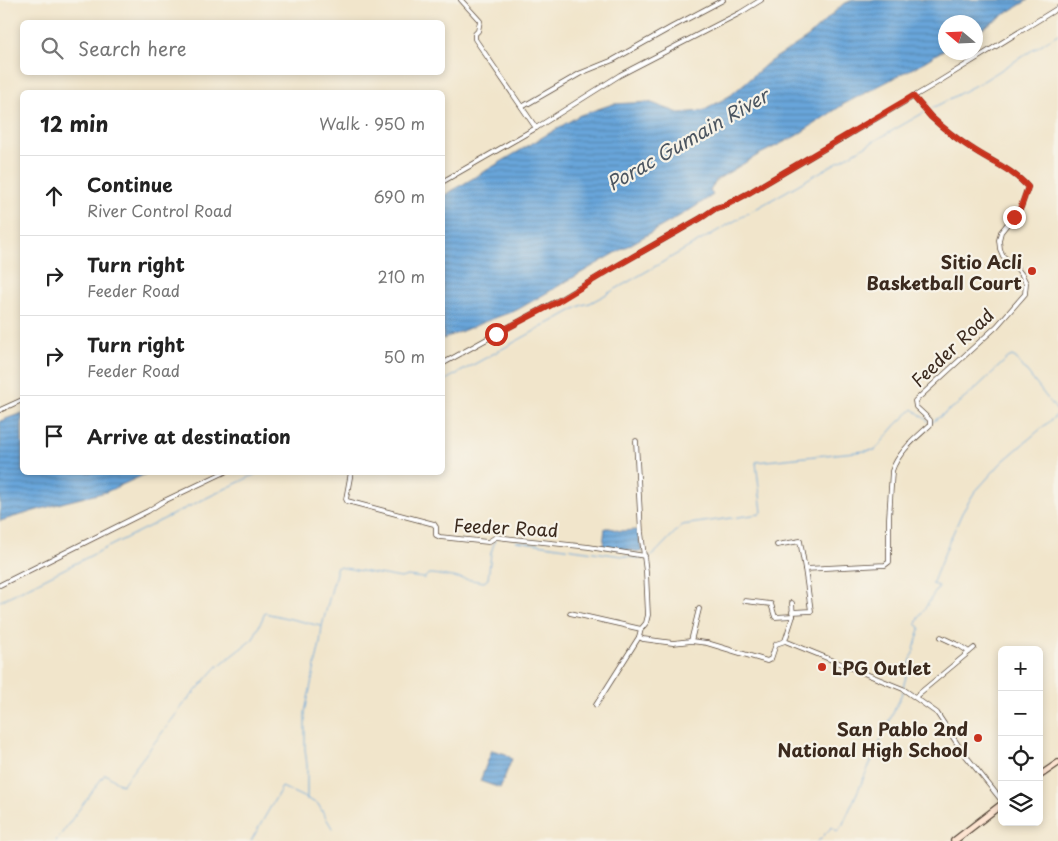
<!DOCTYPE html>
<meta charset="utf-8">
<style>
:root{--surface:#fff;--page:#f2f2f2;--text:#222;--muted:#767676;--line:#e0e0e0}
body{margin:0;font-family:"Playpen Sans",sans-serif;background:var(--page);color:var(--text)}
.controls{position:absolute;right:15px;bottom:15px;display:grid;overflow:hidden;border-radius:8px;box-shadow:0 2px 8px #0003}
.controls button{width:45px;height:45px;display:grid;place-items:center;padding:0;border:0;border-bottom:1px solid var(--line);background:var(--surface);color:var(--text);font:25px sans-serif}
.compass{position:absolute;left:938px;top:15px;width:45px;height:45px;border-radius:50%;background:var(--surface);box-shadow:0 2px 8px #0003;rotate:289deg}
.stop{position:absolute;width:15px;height:15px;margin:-11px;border:4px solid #c8321e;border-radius:50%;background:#fff}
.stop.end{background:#c8321e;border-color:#fff;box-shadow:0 1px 5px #0008}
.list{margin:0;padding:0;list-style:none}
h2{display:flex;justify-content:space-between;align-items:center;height:65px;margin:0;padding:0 20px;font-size:21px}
h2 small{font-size:16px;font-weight:400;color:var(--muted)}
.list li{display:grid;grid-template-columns:32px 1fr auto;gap:15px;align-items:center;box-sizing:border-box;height:80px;padding:0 20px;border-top:1px solid var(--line)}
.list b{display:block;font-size:19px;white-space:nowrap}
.list p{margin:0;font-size:16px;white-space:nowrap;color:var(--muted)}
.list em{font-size:16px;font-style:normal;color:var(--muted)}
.icon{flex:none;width:28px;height:28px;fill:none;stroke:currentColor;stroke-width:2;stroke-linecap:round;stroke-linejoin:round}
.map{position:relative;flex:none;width:1058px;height:841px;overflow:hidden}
.search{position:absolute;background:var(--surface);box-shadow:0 2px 8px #0003;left:20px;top:20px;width:425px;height:55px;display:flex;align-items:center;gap:12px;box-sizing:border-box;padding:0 18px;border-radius:8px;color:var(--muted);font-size:19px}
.panel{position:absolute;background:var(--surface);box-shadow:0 2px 8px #0003;left:20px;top:90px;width:425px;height:385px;border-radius:8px}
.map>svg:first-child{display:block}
</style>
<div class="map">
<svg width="1058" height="841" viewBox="0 0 1058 841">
<defs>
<pattern id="water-rules" width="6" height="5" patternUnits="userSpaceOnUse" patternTransform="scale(1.25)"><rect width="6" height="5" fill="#68a5da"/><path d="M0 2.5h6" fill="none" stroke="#5787b0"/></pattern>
</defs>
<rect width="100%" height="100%" fill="#f7f3e8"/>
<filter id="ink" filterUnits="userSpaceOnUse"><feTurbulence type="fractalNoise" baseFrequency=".02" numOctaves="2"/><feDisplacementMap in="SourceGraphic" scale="10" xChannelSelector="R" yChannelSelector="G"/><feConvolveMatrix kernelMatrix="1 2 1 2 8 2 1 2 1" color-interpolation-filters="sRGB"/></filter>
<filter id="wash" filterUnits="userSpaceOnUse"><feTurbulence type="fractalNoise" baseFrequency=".0096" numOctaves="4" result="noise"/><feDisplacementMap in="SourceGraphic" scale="20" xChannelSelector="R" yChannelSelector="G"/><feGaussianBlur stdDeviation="1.12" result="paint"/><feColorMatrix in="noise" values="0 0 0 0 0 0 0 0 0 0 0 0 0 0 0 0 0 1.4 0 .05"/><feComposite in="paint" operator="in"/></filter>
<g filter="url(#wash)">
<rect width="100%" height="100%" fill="#f1e5cb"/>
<g fill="url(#water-rules)" stroke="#52687c">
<polygon points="853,0 1028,0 976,32 976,22 946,22 945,49 919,65 844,104 796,136 758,155 716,180 710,191 713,195 690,210 517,310 489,320 443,339 443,196 580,115 613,104 649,102 679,113 703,111 731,95 769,62 808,37 843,4"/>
<polygon points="22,413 22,472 148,473 106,492 65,502 0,521 0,421"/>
<polygon points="605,528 610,528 620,531 637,530 642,552 605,547 603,545"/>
<polygon points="492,750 506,754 512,759 500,788 480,781"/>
</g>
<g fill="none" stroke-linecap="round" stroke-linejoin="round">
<g stroke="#68a5da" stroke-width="1">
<polyline points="929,110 985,80 1058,34"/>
<polyline points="442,382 582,305 590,303 614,290 925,112"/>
<polyline points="931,423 958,404 973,391 1008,358 1012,356 1016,358 1058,412"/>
<polyline points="516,541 643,559"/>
<polyline points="647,558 649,558 657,551 682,525 760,514 762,512 756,462 875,450 896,425 913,409 928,421"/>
<polyline points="0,601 194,504 260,472"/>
<polyline points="903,687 920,629 920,627 916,624 917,621 939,586 932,584 933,582 949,542 962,513 974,493 1002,462 1058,414"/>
<path d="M 307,799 L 307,765 L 305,749 L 305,712 L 320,643 L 322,626 L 336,573 L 336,568 L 339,567 L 401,578 L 407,576 L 423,578 L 425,578 C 427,574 429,574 433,574 L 484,582 L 488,579 L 491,553 L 495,540"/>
<polyline points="56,841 105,774 122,785 184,704 217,667 253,639 265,613 321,626"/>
<polyline points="251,841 282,787 318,804 332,828"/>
<polyline points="818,841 832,827 837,831 842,826 903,691"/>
</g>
</g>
</g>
<g filter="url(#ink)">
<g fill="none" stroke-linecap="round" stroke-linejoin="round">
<defs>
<g id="minor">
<polyline points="461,0 480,21 478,31 475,34 475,39 536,128"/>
<polyline points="522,107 581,73 613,60 672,27 723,0"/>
<polyline points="442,182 536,128 620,75 740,13 761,0"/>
<polyline points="442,364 496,334 557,301 608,271 701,218 716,208 726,205 747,194 930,87 1058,8"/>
<polyline points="0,410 22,400"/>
<polyline points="351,472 346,499 347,501 434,524 436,527 436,535 440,537 488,542 496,537 589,547 645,556"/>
<polyline points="777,545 800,541 805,569"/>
<polyline points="0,585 148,511 162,502 225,472"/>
<polyline points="745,601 771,604 775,617 793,616"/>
<path d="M 792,612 L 811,611 L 805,569 L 885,565 L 889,562 L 889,518 L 892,471 C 898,452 916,438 930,425 L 930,420 L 916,407 L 915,401 L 997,326 L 1025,294 L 1026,283 L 1022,275 L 1016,267 L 1003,256 L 1000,249 L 999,240 L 1001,232 L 1021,207 L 1028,187 C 1012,169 990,161 971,148 C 957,139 943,128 931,117 C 925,110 919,103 913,96"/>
<polyline points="570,613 641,629"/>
<polyline points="639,637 643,639 673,643 691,641 707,643 767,661 771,659 776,644 785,641 903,689 937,713 962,751 1002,801"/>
<polyline points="941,637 960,646 969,652"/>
<polyline points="691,641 699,609"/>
<polyline points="785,641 793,616 792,603"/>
<polyline points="915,697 974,648"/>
<polyline points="596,705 639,637 641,629 646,623 648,615 646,572 641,532 636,441"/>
</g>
<g id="secondary">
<polyline points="1039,776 1058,763"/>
<polyline points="954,841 1002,804"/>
</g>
</defs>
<use href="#minor" stroke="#564638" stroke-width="5.5"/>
<use href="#secondary" stroke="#564638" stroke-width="8"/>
<use href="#minor" stroke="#fff" stroke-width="4"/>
<use href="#secondary" stroke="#fde4d1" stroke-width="5.5"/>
</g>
</g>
<g fill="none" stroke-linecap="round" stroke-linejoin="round" filter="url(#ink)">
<path stroke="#c8321e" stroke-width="6" d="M 496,334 L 557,302 L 608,271 L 701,218 L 716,208 L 726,205 L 747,194 L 913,96 C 919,103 925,110 931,117 C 943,128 957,139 971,148 C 990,161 1012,169 1028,187 L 1021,207 L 1014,217"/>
</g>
<g fill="#c8321e" stroke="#f7f3e8" stroke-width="2">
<circle cx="1032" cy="271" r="5"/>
<circle cx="822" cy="667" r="5"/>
<circle cx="978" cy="738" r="5"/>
</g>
<g text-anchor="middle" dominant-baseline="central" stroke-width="4.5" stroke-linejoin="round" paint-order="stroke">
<g font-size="18" font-weight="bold" fill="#3b2a1e" stroke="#f7f3e8" text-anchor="end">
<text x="1022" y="261">Sitio Acli<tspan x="1022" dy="21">Basketball Court</tspan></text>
<text x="832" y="667" text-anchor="start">LPG Outlet</text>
<text x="968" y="728">San Pablo 2nd<tspan x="968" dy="21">National High School</tspan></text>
</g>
<g font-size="18" fill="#3b2a1e" stroke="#f7f3e8">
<text transform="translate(952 347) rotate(-43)">Feeder Road</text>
<text transform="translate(506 527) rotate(3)">Feeder Road</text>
</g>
<g font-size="19" font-style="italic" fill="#4b5560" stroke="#f7f3e8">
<text transform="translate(687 139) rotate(-30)">Porac Gumain River</text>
</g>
</g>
</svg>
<div class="controls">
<button>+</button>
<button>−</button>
<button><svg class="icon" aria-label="locate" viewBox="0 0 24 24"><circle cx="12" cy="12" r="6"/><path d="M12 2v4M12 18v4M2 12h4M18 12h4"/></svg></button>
<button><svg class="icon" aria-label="layers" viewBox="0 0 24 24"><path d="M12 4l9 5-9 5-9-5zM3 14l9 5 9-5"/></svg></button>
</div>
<svg class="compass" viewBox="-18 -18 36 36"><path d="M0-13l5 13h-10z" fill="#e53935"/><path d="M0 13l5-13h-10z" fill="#767676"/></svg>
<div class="stop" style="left:496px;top:334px"></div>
<div class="stop end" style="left:1014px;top:217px"></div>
<div class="search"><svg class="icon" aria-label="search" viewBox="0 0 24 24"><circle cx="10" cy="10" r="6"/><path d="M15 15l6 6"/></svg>Search here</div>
<section class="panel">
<h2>12 min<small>Walk · 950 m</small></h2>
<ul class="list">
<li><svg class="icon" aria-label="ahead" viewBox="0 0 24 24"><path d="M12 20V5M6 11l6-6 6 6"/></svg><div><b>Continue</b><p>River Control Road</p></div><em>690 m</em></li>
<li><svg class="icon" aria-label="right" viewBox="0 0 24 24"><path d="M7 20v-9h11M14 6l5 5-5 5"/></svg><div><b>Turn right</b><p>Feeder Road</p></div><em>210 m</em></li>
<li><svg class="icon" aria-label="right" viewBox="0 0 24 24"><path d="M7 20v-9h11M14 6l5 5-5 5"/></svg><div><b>Turn right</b><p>Feeder Road</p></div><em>50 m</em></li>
<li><svg class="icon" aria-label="arrive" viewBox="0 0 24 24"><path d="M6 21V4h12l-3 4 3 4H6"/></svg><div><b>Arrive at destination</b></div></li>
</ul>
</section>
</div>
